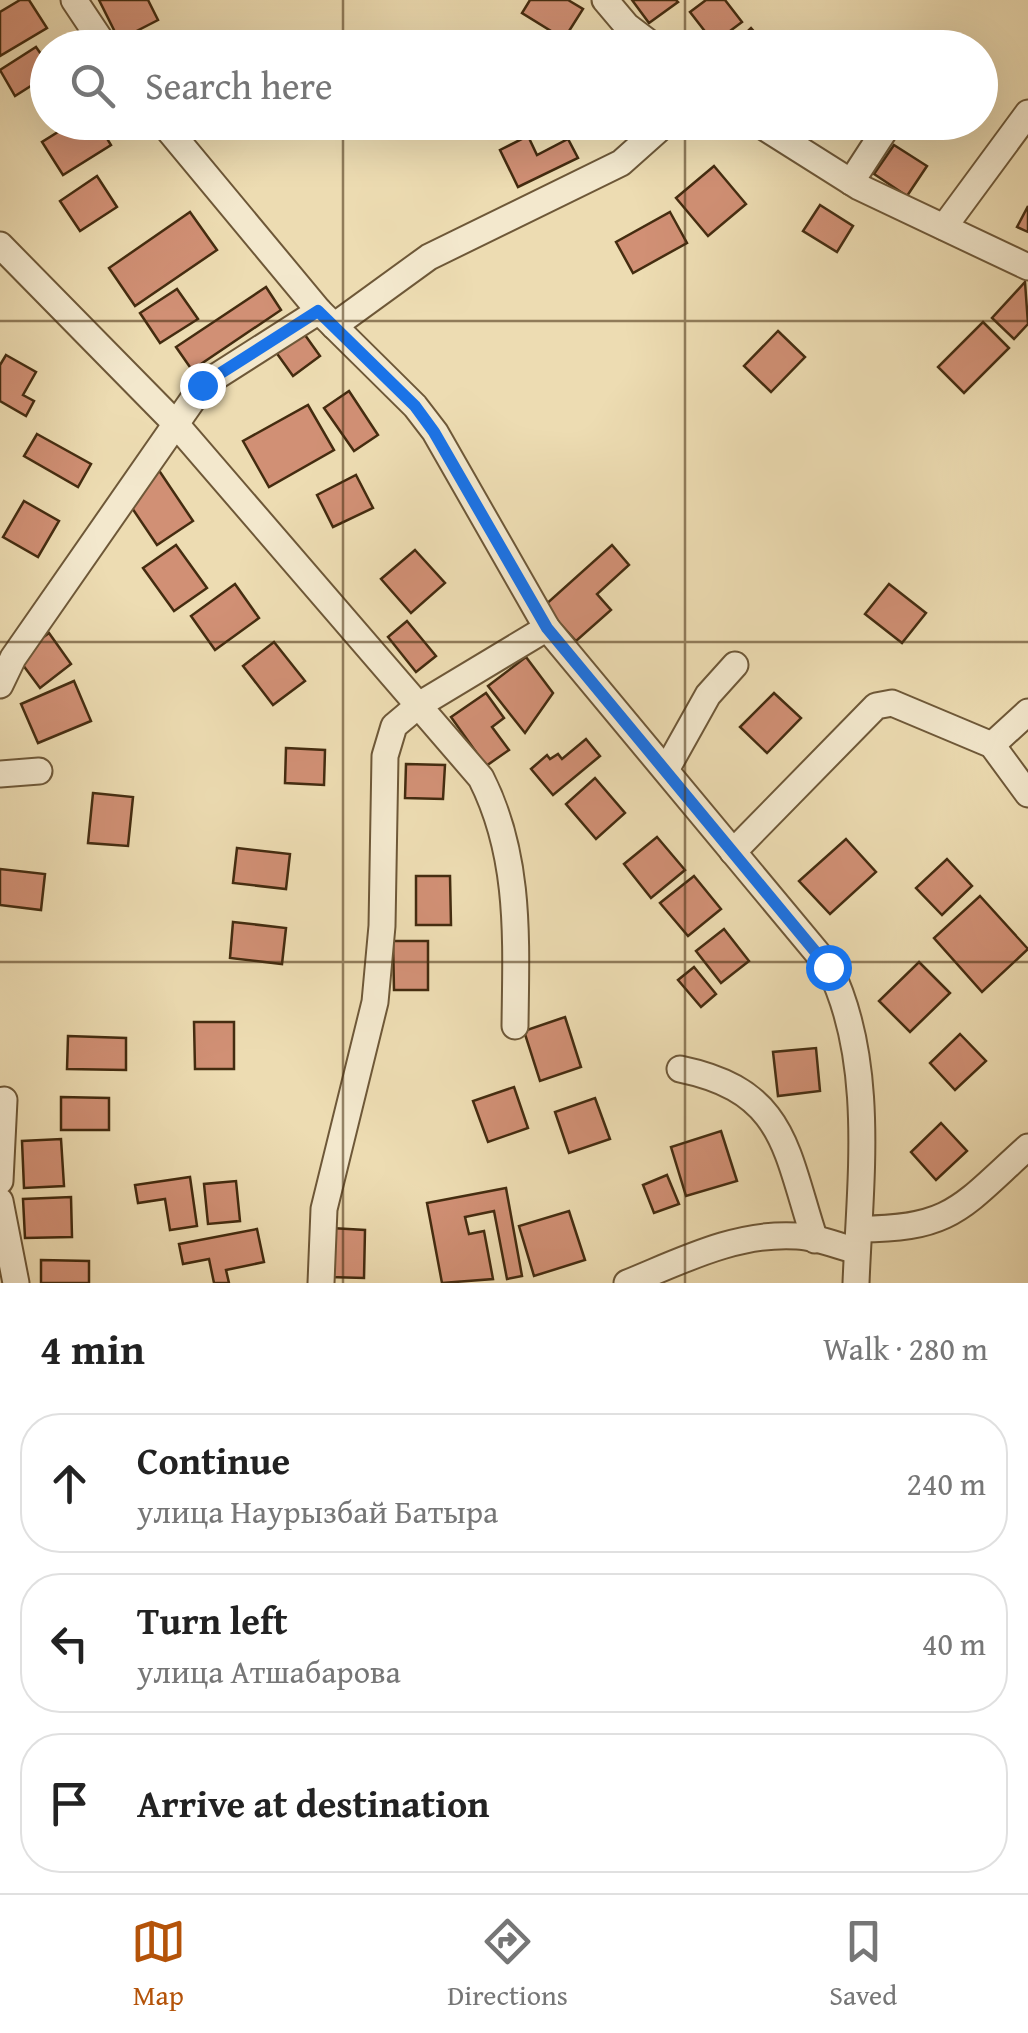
<!DOCTYPE html>
<meta charset="utf-8">
<style>
:root{--surface:#fff;--page:#f2f2f2;--text:#222;--muted:#767676;--line:#e0e0e0;--accent:#b45309}
body{margin:0;font-family:"Gentium Book Plus",serif;background:var(--page);color:var(--text)}
.stop{position:absolute;width:30px;height:30px;margin:-22px;border:8px solid #1a73e8;border-radius:50%;background:#fff}
.stop.end{background:#1a73e8;border-color:#fff;box-shadow:0 2px 10px #0008}
.list{margin:0;padding:0;list-style:none}
h2{display:flex;justify-content:space-between;align-items:center;height:130px;margin:0;padding:0 40px;font-size:42px}
h2 small{font-size:32px;font-weight:400;color:var(--muted)}
.list li{display:grid;grid-template-columns:65px 1fr auto;gap:30px;align-items:center;box-sizing:border-box;height:140px;margin:0 20px 20px;padding:0 20px;border:2px solid var(--line);border-radius:40px}
.list b{display:block;font-size:38px;white-space:nowrap}
.list p{margin:0;font-size:32px;white-space:nowrap;color:var(--muted)}
.list em{font-size:32px;font-style:normal;color:var(--muted)}
.icon{flex:none;width:55px;height:55px;fill:none;stroke:currentColor;stroke-width:2;stroke-linecap:round;stroke-linejoin:round}
.map{position:relative;flex:none;width:1028px;height:1283px;overflow:hidden}
.search{position:absolute;background:var(--surface);box-shadow:0 10px 40px #0002;left:30px;right:30px;top:30px;height:110px;display:flex;align-items:center;gap:25px;box-sizing:border-box;padding:0 35px;border-radius:55px;color:var(--muted);font-size:38px}
.sheet{height:610px;background:var(--surface)}
nav{display:flex;justify-content:space-around;align-items:center;box-sizing:border-box;height:140px;border-top:2px solid var(--line);background:var(--surface);font-size:28px;color:var(--muted)}
nav a{display:grid;justify-items:center;gap:5px}
nav .on{color:var(--accent)}
.map>svg:first-child{display:block}
</style>
<div class="map">
<svg width="1028" height="1283" viewBox="0 0 1028 1283">
<rect width="100%" height="100%" fill="#eddcb2"/>
<filter id="stains"><feTurbulence type="fractalNoise" baseFrequency=".002" numOctaves="4"/><feColorMatrix values="0 0 0 0 .2 0 0 0 0 .09 0 0 0 0 .02 0 0 0 .5 -.17"/></filter>
<radialGradient id="worn" r=".72"><stop offset=".6" stop-color="#630" stop-opacity="0"/><stop offset="1" stop-color="#630" stop-opacity=".3"/></radialGradient>
<g fill="#d19075" stroke="#442c10" stroke-width="2.5">
<polygon points="20,0 29,0 47,28 0,56 0,12"/>
<polygon points="99,0 148,0 158,20 119,40"/>
<polygon points="530,0 568,0 583,9 564,39 522,13"/>
<polygon points="632,0 676,0 678,2 649,23"/>
<polygon points="706,0 725,0 742,22 714,43 690,12"/>
<polygon points="751,28 768,48 730,48"/>
<polygon points="36,47 48,64 48,75 15,96 0,70"/>
<polygon points="74,122 97,122 111,145 63,175 42,142"/>
<polygon points="439,122 468,122 445,134"/>
<polygon points="528,136 537,155 568,139 578,158 518,187 500,150"/>
<polygon points="894,145 927,166 907,196 874,174"/>
<polygon points="714,166 746,204 708,236 676,198"/>
<polygon points="97,176 117,207 80,231 60,201"/>
<polygon points="820,205 853,226 837,252 803,231"/>
<polygon points="1028,206 1028,232 1017,227"/>
<polygon points="190,212 217,250 135,306 109,268"/>
<polygon points="670,212 687,243 633,273 616,242"/>
<polygon points="1025,282 1028,324 1014,339 992,318"/>
<polygon points="266,287 281,310 192,370 176,347"/>
<polygon points="177,289 198,319 160,343 140,313"/>
<polygon points="983,322 1009,348 964,393 938,367"/>
<polygon points="300,328 320,356 293,376 273,348"/>
<polygon points="778,331 805,357 771,392 744,366"/>
<polygon points="6,355 36,372 23,395 34,401 26,416 0,401 0,365"/>
<polygon points="349,391 378,435 354,451 324,408"/>
<polygon points="308,405 334,450 269,487 243,441"/>
<polygon points="37,434 91,464 78,487 24,456"/>
<polygon points="154,463 193,521 157,545 128,502"/>
<polygon points="356,475 373,508 333,527 317,495"/>
<polygon points="24,501 59,521 38,557 3,537"/>
<polygon points="176,545 207,588 174,611 143,568"/>
<polygon points="612,545 629,565 597,594 611,610 576,641 544,606"/>
<polygon points="415,550 445,583 411,613 381,579"/>
<polygon points="235,584 259,618 215,650 191,616"/>
<polygon points="889,584 926,613 902,643 865,614"/>
<polygon points="407,621 436,656 416,672 388,637"/>
<polygon points="49,633 71,664 40,688 17,657"/>
<polygon points="274,642 305,681 273,705 243,666"/>
<polygon points="526,657 553,693 525,733 488,686"/>
<polygon points="74,681 91,721 38,743 21,704"/>
<polygon points="486,693 504,718 492,727 509,750 486,766 451,717"/>
<polygon points="774,693 801,718 767,753 740,727"/>
<polygon points="586,739 600,756 553,795 531,769 547,755 550,759 558,754 562,759"/>
<polygon points="286,748 325,750 324,785 285,783"/>
<polygon points="406,764 445,765 443,799 405,798"/>
<polygon points="595,778 625,813 596,839 566,804"/>
<polygon points="93,793 133,797 128,846 88,843"/>
<polygon points="657,837 685,870 651,898 624,864"/>
<polygon points="846,839 876,872 830,914 799,881"/>
<polygon points="237,848 290,854 286,889 233,883"/>
<polygon points="947,859 972,886 942,915 916,888"/>
<polygon points="0,869 45,874 41,910 0,905"/>
<polygon points="416,876 450,876 451,925 416,925"/>
<polygon points="694,876 721,909 688,936 660,903"/>
<polygon points="980,896 1028,949 982,992 934,938"/>
<polygon points="233,922 286,928 282,964 230,958"/>
<polygon points="724,929 749,961 721,983 696,951"/>
<polygon points="393,941 428,941 428,990 394,990"/>
<polygon points="919,962 950,993 910,1032 879,1001"/>
<polygon points="694,967 716,994 701,1007 678,980"/>
<polygon points="565,1017 581,1067 540,1081 524,1031"/>
<polygon points="194,1022 234,1022 234,1069 195,1069"/>
<polygon points="960,1034 986,1061 955,1090 930,1063"/>
<polygon points="68,1036 126,1038 126,1070 67,1069"/>
<polygon points="816,1048 820,1091 778,1096 773,1052"/>
<polygon points="514,1087 528,1128 488,1142 473,1101"/>
<polygon points="61,1097 109,1098 109,1130 61,1130"/>
<polygon points="595,1098 610,1139 569,1153 555,1112"/>
<polygon points="941,1123 967,1151 936,1180 911,1152"/>
<polygon points="721,1131 737,1181 686,1196 671,1147"/>
<polygon points="61,1139 64,1186 24,1188 22,1141"/>
<polygon points="667,1175 679,1204 654,1213 643,1185"/>
<polygon points="190,1177 197,1226 170,1230 165,1199 138,1203 135,1185"/>
<polygon points="236,1181 240,1221 208,1224 204,1184"/>
<polygon points="506,1188 522,1276 507,1279 494,1211 465,1217 469,1234 484,1231 493,1279 442,1283 427,1203"/>
<polygon points="71,1197 72,1237 25,1238 23,1199"/>
<polygon points="569,1211 585,1260 534,1276 519,1226"/>
<polygon points="331,1228 365,1230 364,1278 329,1277"/>
<polygon points="257,1229 264,1262 226,1270 229,1283 214,1283 209,1259 183,1264 179,1244"/>
<polygon points="41,1260 89,1261 89,1283 41,1283"/>
</g>
<g fill="none" stroke-linecap="round" stroke-linejoin="round">
<defs>
<g id="street">
<polyline points="74,0 106,48"/>
<polyline points="605,0 627,26 656,48"/>
<path d="M 162,122 L 319,311 L 415,406 L 435,432 L 547,628 L 829,967 C 876,1062 860,1180 856,1283"/>
<polyline points="756,122 859,187 1028,267"/>
<polyline points="851,182 890,122"/>
<polyline points="944,227 1028,113"/>
<path d="M 0,245 L 174,422 L 481,778 C 521,857 516,940 515,1026"/>
<polyline points="334,326 429,257 621,163 667,122"/>
<polyline points="0,685 13,658 203,385 319,311"/>
<polyline points="992,745 1028,712"/>
<polyline points="666,770 708,695 735,665"/>
<polyline points="0,774 39,771"/>
<polyline points="733,852 876,706 892,703 992,745 1028,794"/>
<path d="M 680,1069 C 786,1091 785,1149 815,1240"/>
<polyline points="0,1181 4,1100"/>
<polyline points="0,1201 16,1283"/>
<path d="M 860,1229 C 953,1229 962,1206 1028,1147"/>
<polyline points="321,1283 324,1209 375,1002 382,926 385,756 394,726 419,705 547,628"/>
<path d="M 627,1283 C 681,1261 737,1232 797,1236 C 817,1237 838,1246 857,1251"/>
</g>
</defs>
<use href="#street" stroke="#6e5838" stroke-width="29"/>
<use href="#street" stroke="#f3e8cd" stroke-width="25"/>
</g>
<g fill="none" stroke-linecap="round" stroke-linejoin="round">
<polyline stroke="#1a73e8" stroke-width="12" points="202,385 318,311 415,406 434,432 547,628 828,967"/>
</g>
<path fill="none" stroke="#442c10" stroke-width="2.5" stroke-opacity="0.55" d="M 343,0 L 343,48M 685,0 L 685,48M 343,122 L 343,1283M 685,122 L 685,1283M 0,321 L 1028,321M 0,642 L 1028,642M 0,962 L 1028,962"/>
<rect width="100%" height="100%" filter="url(#stains)"/>
<rect width="100%" height="100%" fill="url(#worn)"/>
</svg>
<div class="stop" style="left:828px;top:967px"></div>
<div class="stop end" style="left:202px;top:385px"></div>
<div class="search"><svg class="icon" aria-label="search" viewBox="0 0 24 24"><circle cx="10" cy="10" r="6"/><path d="M15 15l6 6"/></svg>Search here</div>
</div>
<section class="sheet">
<h2>4 min<small>Walk · 280 m</small></h2>
<ul class="list">
<li><svg class="icon" aria-label="ahead" viewBox="0 0 24 24"><path d="M12 20V5M6 11l6-6 6 6"/></svg><div><b>Continue</b><p>улица Наурызбай Батыра</p></div><em>240 m</em></li>
<li><svg class="icon" aria-label="left" viewBox="0 0 24 24"><path d="M17 20v-9H6M10 6l-5 5 5 5"/></svg><div><b>Turn left</b><p>улица Атшабарова</p></div><em>40 m</em></li>
<li><svg class="icon" aria-label="arrive" viewBox="0 0 24 24"><path d="M6 21V4h12l-3 4 3 4H6"/></svg><div><b>Arrive at destination</b></div></li>
</ul>
</section>
<nav>
<a class="on"><svg class="icon" aria-label="map" viewBox="0 0 24 24"><path d="M3 6l6-2 6 2 6-2v14l-6 2-6-2-6 2zM9 4v14M15 6v14"/></svg>Map</a>
<a><svg class="icon" aria-label="directions" viewBox="0 0 24 24"><path d="M12 3l9 9-9 9-9-9zM9 14v-3h6M13 9l2 2-2 2"/></svg>Directions</a>
<a><svg class="icon" aria-label="saved" viewBox="0 0 24 24"><path d="M7 4h10v16l-5-4-5 4z"/></svg>Saved</a>
</nav>
